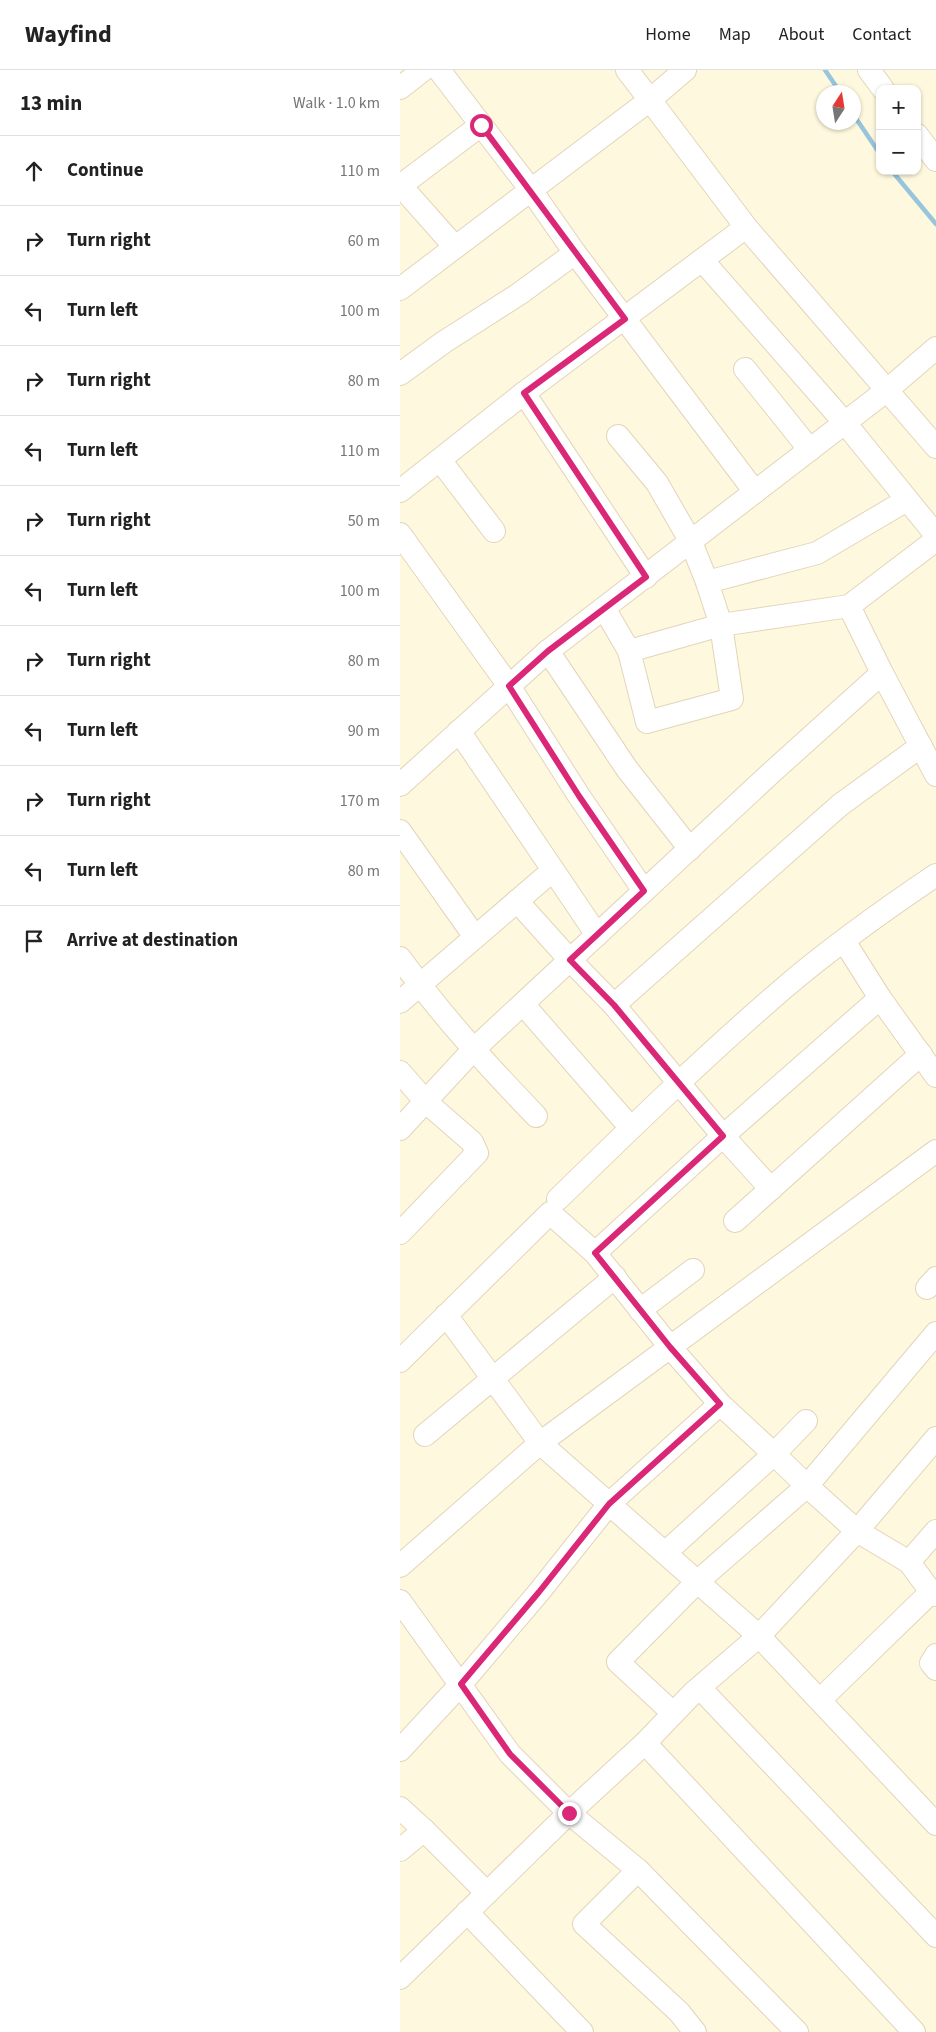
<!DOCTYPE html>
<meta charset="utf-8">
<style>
:root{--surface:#fff;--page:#f2f2f2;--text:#222;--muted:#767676;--line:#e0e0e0}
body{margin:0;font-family:"Source Sans 3",sans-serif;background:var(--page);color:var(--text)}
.controls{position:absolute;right:15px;top:15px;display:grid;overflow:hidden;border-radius:10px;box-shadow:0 1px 4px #0004}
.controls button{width:45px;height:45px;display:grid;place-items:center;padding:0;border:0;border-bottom:1px solid var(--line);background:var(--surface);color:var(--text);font:25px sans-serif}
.compass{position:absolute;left:416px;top:15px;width:45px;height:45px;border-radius:50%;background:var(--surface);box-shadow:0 1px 4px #0004;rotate:12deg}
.stop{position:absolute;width:15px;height:15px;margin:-11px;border:4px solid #db2777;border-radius:50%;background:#fff}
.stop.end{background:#db2777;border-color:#fff;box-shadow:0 1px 5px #0008}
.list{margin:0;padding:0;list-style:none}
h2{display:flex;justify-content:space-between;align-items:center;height:65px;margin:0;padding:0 20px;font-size:21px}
h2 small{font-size:16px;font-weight:400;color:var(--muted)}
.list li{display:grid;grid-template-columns:32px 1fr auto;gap:15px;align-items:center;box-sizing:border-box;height:70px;padding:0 20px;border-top:1px solid var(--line)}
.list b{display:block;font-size:19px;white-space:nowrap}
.list em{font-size:16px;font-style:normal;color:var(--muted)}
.icon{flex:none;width:28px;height:28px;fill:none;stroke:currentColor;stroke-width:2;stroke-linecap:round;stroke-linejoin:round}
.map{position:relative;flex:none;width:536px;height:1962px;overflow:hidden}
header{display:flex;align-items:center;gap:30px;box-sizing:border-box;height:70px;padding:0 25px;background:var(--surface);border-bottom:1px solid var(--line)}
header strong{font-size:24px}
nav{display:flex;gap:28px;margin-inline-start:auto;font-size:18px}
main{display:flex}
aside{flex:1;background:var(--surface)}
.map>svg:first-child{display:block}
</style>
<header>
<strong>Wayfind</strong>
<nav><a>Home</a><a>Map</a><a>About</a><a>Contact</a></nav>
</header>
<main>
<aside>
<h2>13 min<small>Walk · 1.0 km</small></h2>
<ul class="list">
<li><svg class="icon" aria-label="ahead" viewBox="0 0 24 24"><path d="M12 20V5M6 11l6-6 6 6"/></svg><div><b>Continue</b></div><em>110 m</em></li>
<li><svg class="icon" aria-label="right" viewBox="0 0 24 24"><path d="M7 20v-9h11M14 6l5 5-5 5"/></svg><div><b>Turn right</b></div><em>60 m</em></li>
<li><svg class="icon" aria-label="left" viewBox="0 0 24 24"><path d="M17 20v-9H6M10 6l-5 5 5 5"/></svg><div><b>Turn left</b></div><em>100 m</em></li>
<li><svg class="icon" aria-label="right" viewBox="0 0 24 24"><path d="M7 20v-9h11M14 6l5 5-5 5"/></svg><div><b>Turn right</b></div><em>80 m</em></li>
<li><svg class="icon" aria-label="left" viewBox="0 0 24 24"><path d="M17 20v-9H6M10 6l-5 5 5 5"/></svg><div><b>Turn left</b></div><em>110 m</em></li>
<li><svg class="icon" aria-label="right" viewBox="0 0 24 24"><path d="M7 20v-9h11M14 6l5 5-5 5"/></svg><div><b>Turn right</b></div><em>50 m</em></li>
<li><svg class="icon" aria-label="left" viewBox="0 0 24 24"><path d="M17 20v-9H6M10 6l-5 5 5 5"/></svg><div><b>Turn left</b></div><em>100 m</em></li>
<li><svg class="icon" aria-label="right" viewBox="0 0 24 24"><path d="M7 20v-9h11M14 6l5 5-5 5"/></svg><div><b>Turn right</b></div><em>80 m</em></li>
<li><svg class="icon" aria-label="left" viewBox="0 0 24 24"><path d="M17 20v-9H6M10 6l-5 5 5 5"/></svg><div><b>Turn left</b></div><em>90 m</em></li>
<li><svg class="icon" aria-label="right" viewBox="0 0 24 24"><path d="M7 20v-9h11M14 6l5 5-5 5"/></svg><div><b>Turn right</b></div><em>170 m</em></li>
<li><svg class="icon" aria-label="left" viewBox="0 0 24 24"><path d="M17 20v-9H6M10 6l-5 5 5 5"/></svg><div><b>Turn left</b></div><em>80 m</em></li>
<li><svg class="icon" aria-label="arrive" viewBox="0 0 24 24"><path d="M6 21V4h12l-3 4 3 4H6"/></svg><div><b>Arrive at destination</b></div></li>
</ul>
</aside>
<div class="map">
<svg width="536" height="1962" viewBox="0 0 536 1962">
<rect width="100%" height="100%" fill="#fef8de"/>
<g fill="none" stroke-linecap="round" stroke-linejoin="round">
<g stroke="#97c5dc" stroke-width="4.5">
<polyline points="425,0 440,22"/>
<polyline points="453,44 480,84"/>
<polyline points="492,101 536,154"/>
</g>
<defs>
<g id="minor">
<polyline points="39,0 131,120 175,183 355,422"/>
<polyline points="285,0 250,30 346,157 536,377"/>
<polyline points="469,0 483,19"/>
<polyline points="0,18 23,0"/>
<polyline points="517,65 536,90"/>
<polyline points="0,115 55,177"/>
<polyline points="0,116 81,55"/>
<polyline points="302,190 445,353 536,465"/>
<polyline points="0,219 250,30 227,0"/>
<polyline points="345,299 410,380"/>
<polyline points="0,304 44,272 119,224 175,183"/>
<polyline points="124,323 246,507"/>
<polyline points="40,390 94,461"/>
<polyline points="0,421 124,323 346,157"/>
<polyline points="0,464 109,616 179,726 244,821"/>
<polyline points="536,470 449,536 482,603 536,705"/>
<polyline points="307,512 417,483 507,430"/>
<polyline points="204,538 229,581 247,652 332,629 321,555 307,512 291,472 257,413 218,366"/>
<polyline points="148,581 227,699 290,779"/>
<polyline points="229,581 321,555 449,536"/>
<polyline points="59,661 197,865"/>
<polyline points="0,715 148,581 486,321 536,278"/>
<polyline points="0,761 75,867"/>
<polyline points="117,831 170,890 214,935 323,1066 371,1119"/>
<path d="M 0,888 C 41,945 88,996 136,1046"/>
<polyline points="480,928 536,1006"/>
<polyline points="0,932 152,801"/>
<polyline points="123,934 231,1058"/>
<polyline points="214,935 440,735 521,676"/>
<polyline points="0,1002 26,1032 72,1072 77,1083 0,1163"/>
<polyline points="0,1059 73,980 372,702 482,603"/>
<path d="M 158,1129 C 232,1057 306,985 384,918 C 432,877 484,840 536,805"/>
<polyline points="335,1151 521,984"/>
<polyline points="195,1183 323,1066 480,928 444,871"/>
<polyline points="527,1218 536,1208"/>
<polyline points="240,1240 293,1200"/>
<polyline points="46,1245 140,1373 359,1566 536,1754"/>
<polyline points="0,1291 150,1143 195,1183 270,1277 320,1334 374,1384 407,1416 297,1512 218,1592 273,1643"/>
<polyline points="25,1365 215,1207"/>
<polyline points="265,1483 374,1384 406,1351"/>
<polyline points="509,1492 536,1461"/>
<polyline points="0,1496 140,1373 536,1081"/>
<polyline points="531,1522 509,1492 457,1461 407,1416 536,1263"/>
<polyline points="0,1531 110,1684 169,1743 238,1800 397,1962"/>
<polyline points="536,1585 531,1593 536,1599"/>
<polyline points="300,1618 536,1866"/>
<polyline points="423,1627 531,1522 536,1525"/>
<polyline points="0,1680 61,1614 139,1522 209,1434 320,1334"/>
<polyline points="0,1738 24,1760 87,1823"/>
<polyline points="0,1780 24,1760"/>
<polyline points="238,1800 184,1854 279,1942 295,1962"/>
<polyline points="67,1842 182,1962"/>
<polyline points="0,1908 169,1743 245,1673"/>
<polyline points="514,1962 245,1673 293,1623 359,1566 457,1461 536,1368"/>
</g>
</defs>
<use href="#minor" stroke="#e3d4ba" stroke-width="24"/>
<use href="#minor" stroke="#fff" stroke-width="22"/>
</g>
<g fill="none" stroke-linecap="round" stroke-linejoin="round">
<polyline stroke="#db2777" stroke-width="6" points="81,55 225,249 124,323 246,507 148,581 109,616 179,726 244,821 170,890 214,935 323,1066 195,1183 270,1277 320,1334 209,1434 139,1522 61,1614 110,1684 169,1743"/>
</g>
</svg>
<div class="controls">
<button>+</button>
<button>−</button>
</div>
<svg class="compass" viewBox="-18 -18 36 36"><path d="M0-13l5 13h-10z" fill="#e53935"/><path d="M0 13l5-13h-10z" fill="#767676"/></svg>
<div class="stop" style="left:81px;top:55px"></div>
<div class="stop end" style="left:169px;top:1743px"></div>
</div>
</main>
